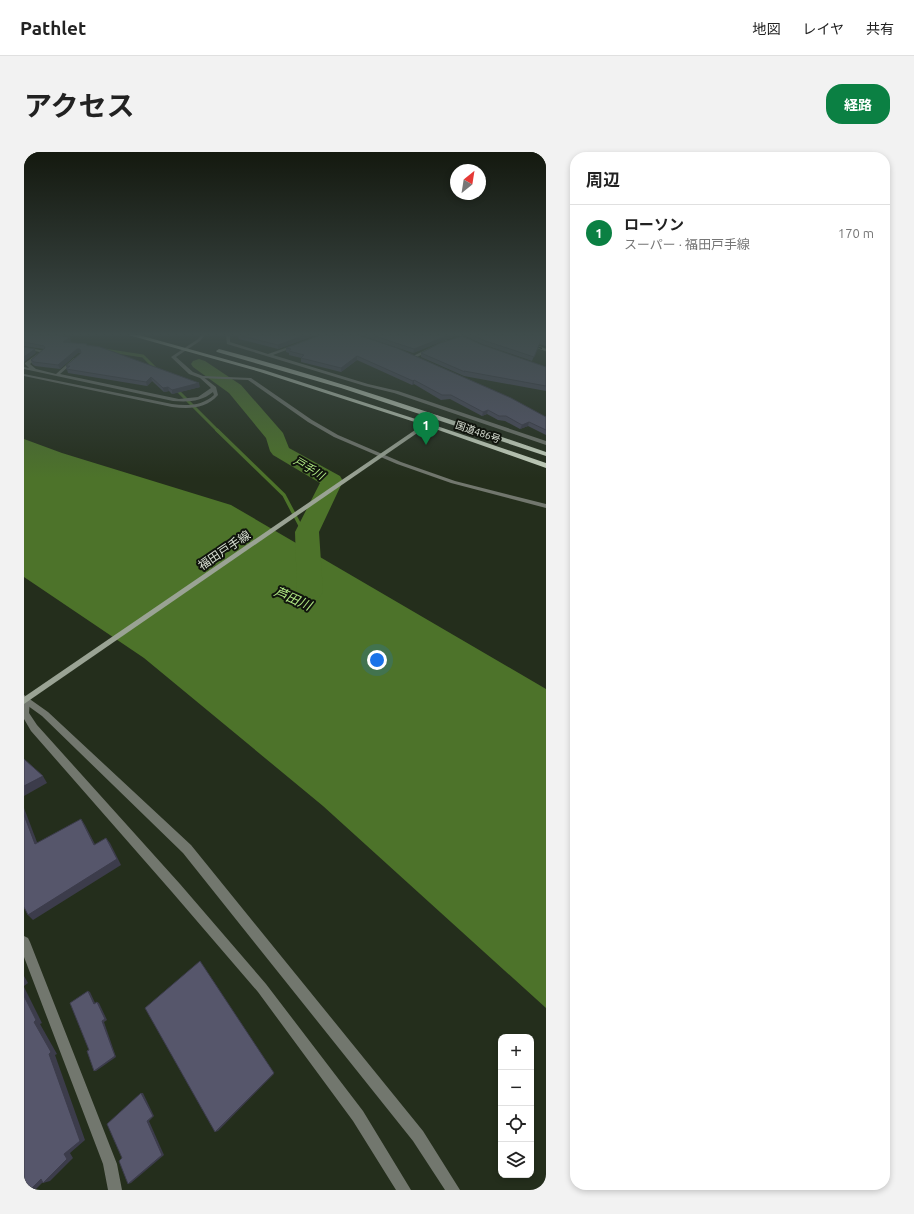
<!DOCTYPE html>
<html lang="ja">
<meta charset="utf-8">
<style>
:root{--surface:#fff;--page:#f2f2f2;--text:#222;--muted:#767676;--line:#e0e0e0;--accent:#0b8043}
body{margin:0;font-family:Ubuntu,"Noto Sans JP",sans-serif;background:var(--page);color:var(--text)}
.controls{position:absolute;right:12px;bottom:12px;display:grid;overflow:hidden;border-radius:8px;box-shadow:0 2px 6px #0003}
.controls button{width:36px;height:36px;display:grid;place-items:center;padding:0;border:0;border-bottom:1px solid var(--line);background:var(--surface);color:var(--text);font:20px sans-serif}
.compass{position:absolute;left:426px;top:12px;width:36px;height:36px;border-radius:50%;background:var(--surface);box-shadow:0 2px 6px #0003;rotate:30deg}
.you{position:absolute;left:353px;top:508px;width:14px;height:14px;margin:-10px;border:3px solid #fff;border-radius:50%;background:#1a73e8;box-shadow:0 0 0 6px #1a73e833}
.badge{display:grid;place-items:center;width:26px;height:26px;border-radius:50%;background:var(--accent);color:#fff;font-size:13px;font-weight:700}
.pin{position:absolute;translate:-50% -33px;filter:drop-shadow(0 1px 2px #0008)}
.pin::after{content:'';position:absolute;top:21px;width:14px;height:12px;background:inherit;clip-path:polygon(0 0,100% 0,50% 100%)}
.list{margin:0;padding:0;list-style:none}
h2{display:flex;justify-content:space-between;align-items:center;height:52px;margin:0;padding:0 16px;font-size:17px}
h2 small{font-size:13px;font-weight:400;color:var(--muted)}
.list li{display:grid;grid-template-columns:26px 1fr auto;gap:12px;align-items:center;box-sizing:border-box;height:56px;padding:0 16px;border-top:1px solid var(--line)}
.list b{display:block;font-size:15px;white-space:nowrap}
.list p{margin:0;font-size:13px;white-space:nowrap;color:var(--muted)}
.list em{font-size:13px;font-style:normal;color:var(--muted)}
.icon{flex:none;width:22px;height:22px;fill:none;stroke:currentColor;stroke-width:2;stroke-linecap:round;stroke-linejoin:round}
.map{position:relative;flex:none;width:522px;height:1038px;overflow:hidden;border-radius:16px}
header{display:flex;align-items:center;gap:24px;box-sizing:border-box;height:56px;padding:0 20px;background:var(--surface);border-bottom:1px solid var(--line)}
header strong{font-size:19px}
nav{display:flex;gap:22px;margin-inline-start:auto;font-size:14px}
.intro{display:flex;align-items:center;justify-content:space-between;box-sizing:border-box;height:96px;padding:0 24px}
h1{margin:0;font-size:28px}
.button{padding:10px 18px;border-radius:16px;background:var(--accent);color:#fff;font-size:14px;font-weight:700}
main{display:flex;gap:24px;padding:0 24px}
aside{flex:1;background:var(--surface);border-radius:16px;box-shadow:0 2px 6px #0003}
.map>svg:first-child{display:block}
</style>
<header>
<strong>Pathlet</strong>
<nav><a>地図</a><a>レイヤ</a><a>共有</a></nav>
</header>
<div class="intro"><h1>アクセス</h1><a class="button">経路</a></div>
<main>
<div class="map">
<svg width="522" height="1038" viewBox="0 0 522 1038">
<rect width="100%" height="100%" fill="#242e1c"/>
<polygon fill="#4d732a" points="0,287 38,301 207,353 522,537 522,856 299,654 120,506 0,425"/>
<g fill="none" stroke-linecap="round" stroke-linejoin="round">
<g stroke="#4d732a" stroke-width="3">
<polyline points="80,198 119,204 134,219"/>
<polyline points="152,237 194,279"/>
</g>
<polyline stroke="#4d732a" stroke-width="3.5" points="193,278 260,343 279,379 281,401"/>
<polygon fill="#4d732a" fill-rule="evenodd" points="175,207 181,209 217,233 259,281 265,296 316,324 319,329 295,380 299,440 295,446 286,449 277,446 273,440 271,380 296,331 249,303 246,299 242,286 205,241 169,215 167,212 169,209"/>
<g fill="#72776e" fill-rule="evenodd">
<polygon points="200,181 204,181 206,184 206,190 244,202 273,192 273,194 249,203 344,232 374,239 522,289 522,293 370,241 341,234 203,192 202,184"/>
<polygon points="429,181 433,181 458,193 477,199 475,200 456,195"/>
<polygon points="422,188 425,189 391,206 387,205"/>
<path d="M 0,195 L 21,199 L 6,212 L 12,217 L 32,222 L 50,206 L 52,206 L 52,208 L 36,222 L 155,247 L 174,245 L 187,236 L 176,226 L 176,225 L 178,224 L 192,235 L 194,243 C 182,257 165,257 148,255 L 0,224 L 0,222 L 148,252 C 163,254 178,254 190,243 L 189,240 C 177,250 164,250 149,249 L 0,217 L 0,215 L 5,216 L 1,212 L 1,211 L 16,200 L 0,197 Z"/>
<polygon points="0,544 5,546 6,548 5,561 13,573 156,732 242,832 339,959 387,1038 372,1038 329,969 234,840 148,740 7,579 0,567"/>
<polygon points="0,784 4,786 6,790 93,1012 98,1038 84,1038 79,1012 0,805"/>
</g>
<g fill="#72776e" fill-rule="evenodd">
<polygon points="176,181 180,181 181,183 176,189 152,205 169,220 179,224 227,226 288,268 314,283 377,310 431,329 522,352 522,356 427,331 373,312 310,285 284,270 224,228 176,226 165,222 147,205 174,187 177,183"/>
<polygon points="0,543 24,560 167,693 399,979 436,1038 421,1038 389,989 159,701 18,564 0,551"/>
</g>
<polygon fill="#9aa394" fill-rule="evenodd" points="413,263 416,265 415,266 0,552 0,545"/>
<g fill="#c8d4c0" fill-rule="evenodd">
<polygon points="101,181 108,181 240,218 404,271 522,311 522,316 400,273 236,220 101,182"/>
<path d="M 195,197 C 306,226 414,263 522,300 L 522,304 L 317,236 L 193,200 L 192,199 Z"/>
</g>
<defs>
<polyline id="rail" points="504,191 522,198"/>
</defs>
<use href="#rail" stroke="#7e8677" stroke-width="2.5"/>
<use href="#rail" stroke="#10140d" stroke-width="1.5" stroke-dasharray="5" stroke-linecap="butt"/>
</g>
<g fill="#4a4a5c">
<polygon points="0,181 34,183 33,184 47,189 45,191 64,194 176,235 148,242 145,239 140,240 128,229 123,234 44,221 42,214 57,201 54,201 36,217 11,214 8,212 7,208 20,197 0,194"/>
<polygon points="297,181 254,197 215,187 214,183"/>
<polygon points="302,181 522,265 522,283 504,274 496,277 481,269 474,268 463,262 458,264 426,247 417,248 390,232 388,233 333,208 317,220 277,210 277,206 265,203 265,201 262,200 262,196"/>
<polygon points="330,181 431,181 431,184 389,201"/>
<polygon points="435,181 522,181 522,194 515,192 508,209 458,192"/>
<polygon points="456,192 522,215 522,239 440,224 397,205 397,201"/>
</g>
<g fill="#3c3c4b">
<polygon points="29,181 33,181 34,183 25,186 24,182"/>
<polygon points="287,181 297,181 254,197 254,193"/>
<polygon points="430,181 431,181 431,184 389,201 390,197"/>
<polygon points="46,185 47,189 41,194 39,190"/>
<polygon points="11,197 12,201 0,210 0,205"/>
<polygon points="53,197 56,197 57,200 54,201 36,217 34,213"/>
<polygon points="333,204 333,208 317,220 317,216"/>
<polygon points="127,225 128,229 123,234 122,230"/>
<polygon points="390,228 390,232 388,233 389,229"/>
<polygon points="175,231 176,235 148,242 148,238"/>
<polygon points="144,235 145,239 140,240 139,236"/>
<polygon points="464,258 463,262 458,264 459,260"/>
<polygon points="505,270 504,274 496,277 498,273"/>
<polygon points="19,624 23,631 0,644 0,634"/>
<polygon points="0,656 16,698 11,692 0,663"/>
<polygon points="57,667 61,673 74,698 70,693"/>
<polygon points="82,686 86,691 97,713 9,768 4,763"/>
<polygon points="0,824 4,831 0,834"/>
<polygon points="0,835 18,871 16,872 33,902 31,903 61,988 46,1001 49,1006 26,1029 19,1031 40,1002 10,870 0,844"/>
<polygon points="64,839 66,840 72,853 70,852"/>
<polygon points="73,850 75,851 83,868 80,870 92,905 72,919 70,919 78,869"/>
<polygon points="250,921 250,922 194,979 191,980"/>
<polygon points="117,941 119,941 130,964 125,969 140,1003 107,1031 104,1032 123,969"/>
<polygon points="23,1026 11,1038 6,1038 17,1027"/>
</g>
<g fill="#56566b" stroke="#3c3c4b">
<polygon points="0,181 29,181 24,182 46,185 39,190 63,192 62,193 76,195 175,231 148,238 144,235 139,236 127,225 122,230 42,217 46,214 42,214 57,201 56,197 53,197 34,213 10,210 7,208 21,196 20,194 0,190"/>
<polygon points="219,181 287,181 254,193 214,183"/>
<polygon points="302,181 328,181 373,196 487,246 522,265 522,278 505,270 498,273 482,264 475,264 464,258 459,260 427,243 418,243 390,228 389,229 333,204 317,216 277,206 280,203 265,199 267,197 262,196"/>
<polygon points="342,181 430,181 390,197"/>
<polygon points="444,181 522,181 522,190 517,188 510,205 459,188"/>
<polygon points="438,184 456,192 522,215 522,234 440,219 441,220 397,201 416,191"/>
<polygon points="0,195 11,197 0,205"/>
<polygon points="0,607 19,624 0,634"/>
<polygon points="0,663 11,692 57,667 70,693 82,686 93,707 4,763 0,755"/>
<polygon points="176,809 250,921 191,980 121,856"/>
<polygon points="64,839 70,852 73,850 81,867 78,869 91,904 70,919 63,899 65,898 46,851"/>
<polygon points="0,844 12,868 10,870 27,900 25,902 56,989 40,1002 43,1007 19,1031 17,1027 6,1038 0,1038"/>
<polygon points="117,941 129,964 123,969 138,1003 104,1032 95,1009 98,1006 83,972"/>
</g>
<linearGradient id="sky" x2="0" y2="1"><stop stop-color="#14190f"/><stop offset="0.56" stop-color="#3f4c4b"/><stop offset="1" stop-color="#3f4c4b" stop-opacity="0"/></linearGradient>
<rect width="522" height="326" fill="url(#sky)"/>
<g text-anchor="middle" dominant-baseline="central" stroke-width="4" stroke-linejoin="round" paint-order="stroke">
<g font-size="10" fill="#d9e0d4" stroke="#10140d">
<text transform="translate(454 280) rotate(19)">国道486号</text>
</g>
<g font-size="11" font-style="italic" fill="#b3eb86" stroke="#10140d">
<text transform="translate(285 316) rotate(31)">戸手川</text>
</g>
<g font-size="12" fill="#d9e0d4" stroke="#10140d">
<text transform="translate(200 398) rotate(-34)">福田戸手線</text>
</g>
<g font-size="13" font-style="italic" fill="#b3eb86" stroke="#10140d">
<text transform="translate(269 446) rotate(24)">芦田川</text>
</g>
</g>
</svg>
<div class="controls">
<button>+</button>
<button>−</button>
<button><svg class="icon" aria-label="locate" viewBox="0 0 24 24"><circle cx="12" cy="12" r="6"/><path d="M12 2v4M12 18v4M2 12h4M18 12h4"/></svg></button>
<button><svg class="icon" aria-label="layers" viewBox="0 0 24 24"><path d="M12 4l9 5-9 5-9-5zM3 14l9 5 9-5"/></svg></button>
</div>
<svg class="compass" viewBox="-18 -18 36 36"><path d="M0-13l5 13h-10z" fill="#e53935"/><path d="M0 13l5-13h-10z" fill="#767676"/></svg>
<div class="you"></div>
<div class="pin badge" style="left:402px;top:293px">1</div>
</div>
<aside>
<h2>周辺<small></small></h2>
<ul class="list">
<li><span class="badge">1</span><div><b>ローソン</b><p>スーパー · 福田戸手線</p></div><em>170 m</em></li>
</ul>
</aside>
</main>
